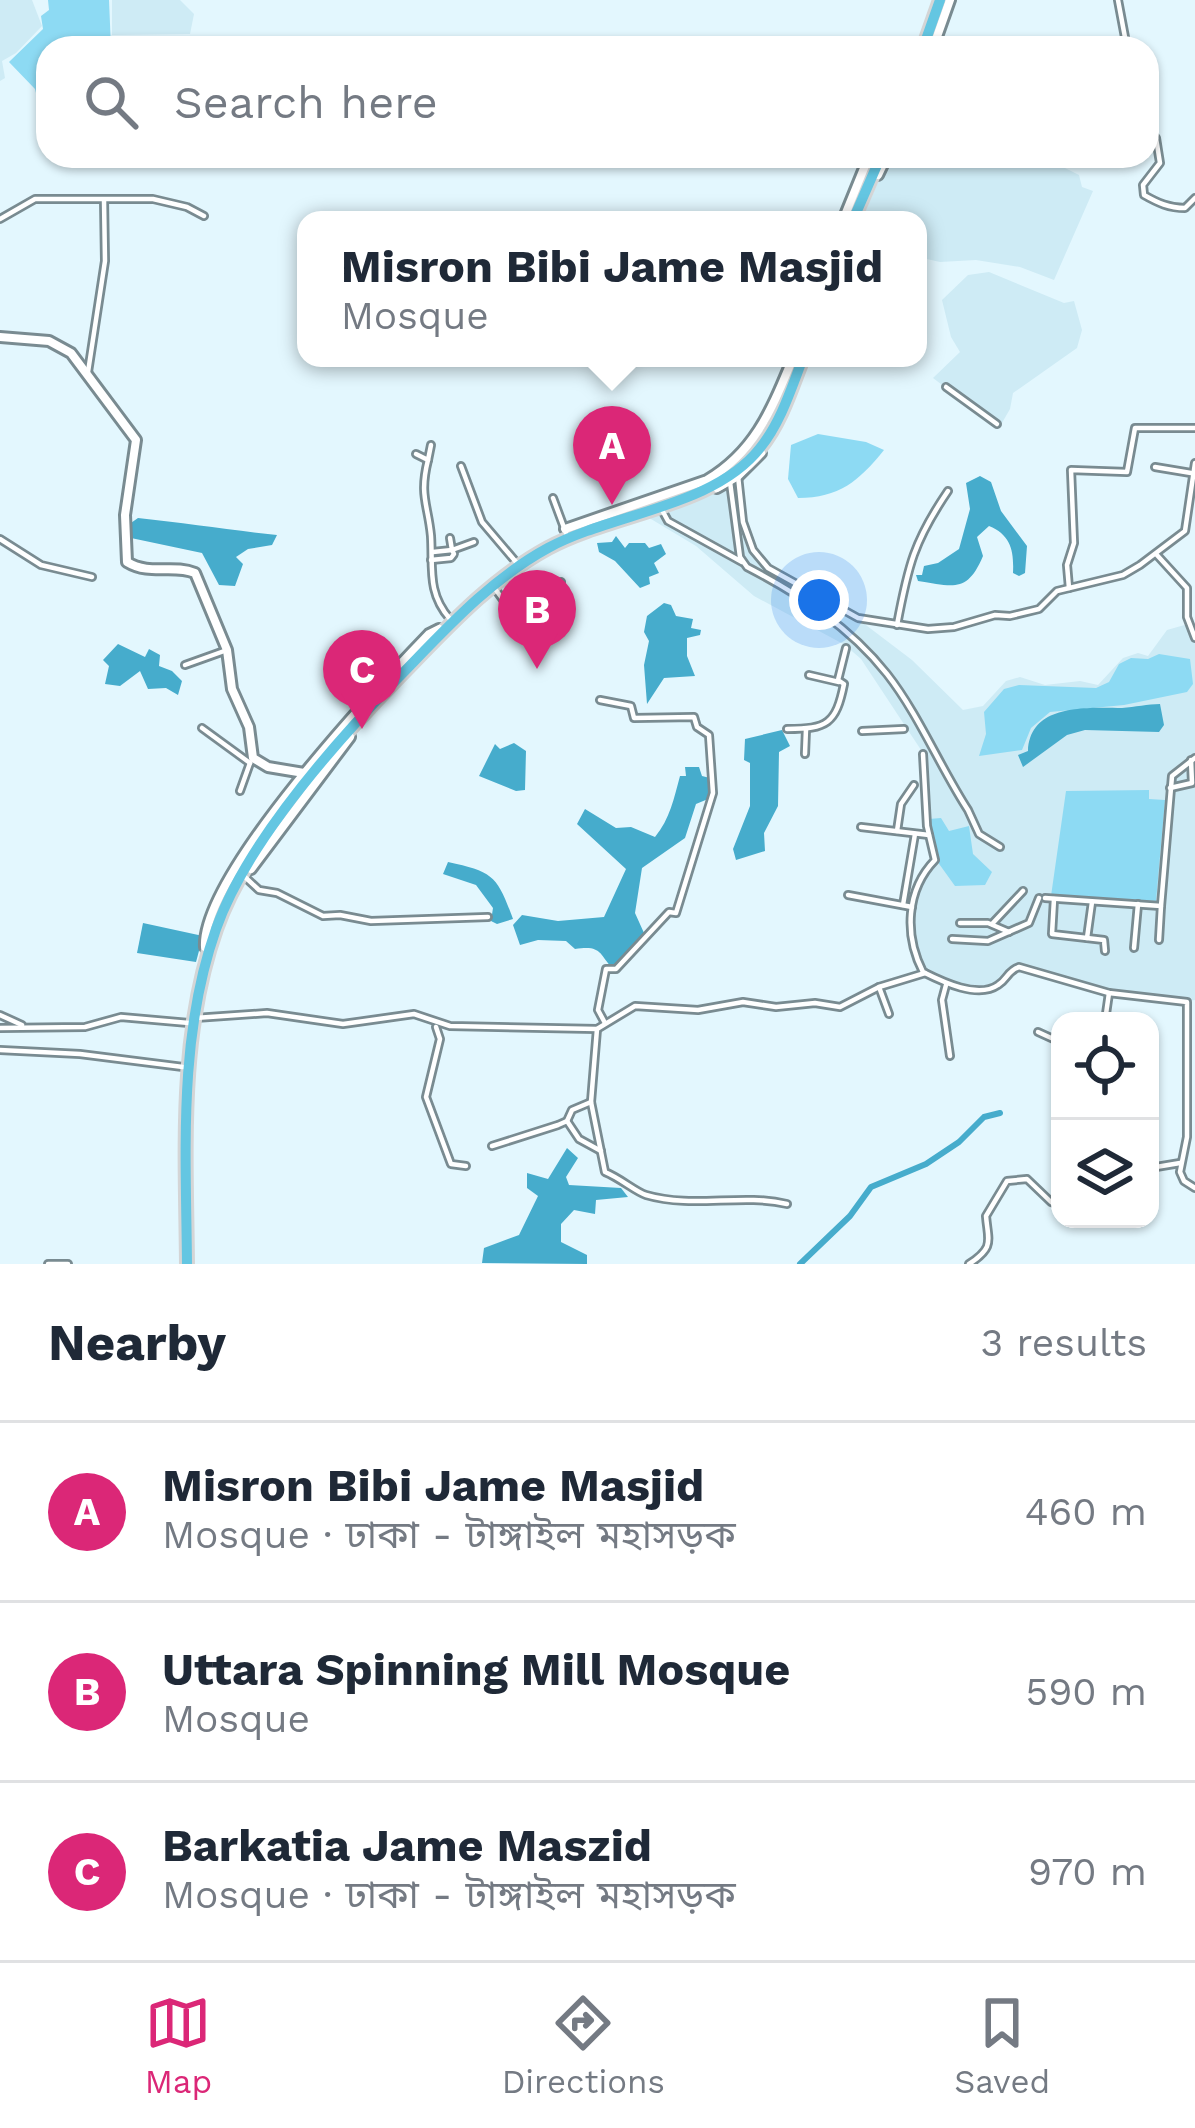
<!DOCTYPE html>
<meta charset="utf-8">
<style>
:root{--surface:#fff;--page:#f2f2f3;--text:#1f2937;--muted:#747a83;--line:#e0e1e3;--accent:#db2777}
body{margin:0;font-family:"Work Sans","Noto Sans Bengali",sans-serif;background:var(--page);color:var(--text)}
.controls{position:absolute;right:36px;bottom:36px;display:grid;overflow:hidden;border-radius:24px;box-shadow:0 3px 9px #0004}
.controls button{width:108px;height:108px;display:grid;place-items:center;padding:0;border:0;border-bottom:3px solid var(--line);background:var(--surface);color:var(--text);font:60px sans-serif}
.you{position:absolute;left:819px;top:600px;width:42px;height:42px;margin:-30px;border:9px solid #fff;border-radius:50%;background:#1a73e8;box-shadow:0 0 0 18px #1a73e833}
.badge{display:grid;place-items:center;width:78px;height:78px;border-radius:50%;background:var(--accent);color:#fff;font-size:39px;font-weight:700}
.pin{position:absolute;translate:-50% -99px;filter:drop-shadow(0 3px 6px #0008)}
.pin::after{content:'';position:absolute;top:63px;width:42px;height:36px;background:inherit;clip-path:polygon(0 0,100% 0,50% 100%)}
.popup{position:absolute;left:297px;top:211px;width:630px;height:156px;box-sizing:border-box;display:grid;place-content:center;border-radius:24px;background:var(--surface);filter:drop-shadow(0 3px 9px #0005);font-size:39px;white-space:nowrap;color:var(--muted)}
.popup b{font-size:45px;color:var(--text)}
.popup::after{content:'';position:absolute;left:50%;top:100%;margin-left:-24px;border:24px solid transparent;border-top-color:var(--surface)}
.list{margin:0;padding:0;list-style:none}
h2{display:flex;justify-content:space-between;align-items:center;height:156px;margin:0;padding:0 48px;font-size:51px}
h2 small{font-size:39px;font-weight:400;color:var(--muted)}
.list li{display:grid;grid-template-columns:78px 1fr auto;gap:36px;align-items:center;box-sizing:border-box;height:180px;padding:0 48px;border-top:3px solid var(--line)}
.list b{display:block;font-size:45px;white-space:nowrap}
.list p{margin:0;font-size:39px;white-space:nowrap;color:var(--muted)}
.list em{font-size:39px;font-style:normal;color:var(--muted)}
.icon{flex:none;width:66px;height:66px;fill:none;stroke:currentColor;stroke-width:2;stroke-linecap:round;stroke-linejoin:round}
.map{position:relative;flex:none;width:1195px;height:1264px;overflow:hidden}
.search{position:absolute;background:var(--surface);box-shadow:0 3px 9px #0004;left:36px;right:36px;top:36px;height:132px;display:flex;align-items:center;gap:30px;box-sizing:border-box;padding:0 42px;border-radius:36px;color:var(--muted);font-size:45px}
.sheet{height:696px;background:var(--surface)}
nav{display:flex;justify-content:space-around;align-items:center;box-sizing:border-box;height:168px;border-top:3px solid var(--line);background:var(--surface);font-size:33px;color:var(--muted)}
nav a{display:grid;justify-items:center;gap:6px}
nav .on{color:var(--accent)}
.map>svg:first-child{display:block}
</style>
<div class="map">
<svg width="1195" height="1264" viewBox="0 0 1195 1264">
<rect width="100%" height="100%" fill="#e3f7fe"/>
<g fill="#ceebf5">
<polygon points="0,0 32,0 42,26 16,53 2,61 5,78 0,81"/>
<polygon points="112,0 180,0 194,14 190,34 112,35"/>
<polygon points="890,156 932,161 934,156 1051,156 1051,161 1079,175 1082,187 1093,191 1054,280 1020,267 976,260 940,262 918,257 918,220 861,220"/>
<polygon points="989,272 1064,303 1074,301 1082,330 1077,348 1013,393 1010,409 999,428 933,378 960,352 951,337 942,300 968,275"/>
<polygon points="734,484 743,523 763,564 858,619 912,660 963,710 983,706 1006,681 1020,677 1045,685 1080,681 1098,685 1123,658 1138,653 1148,656 1167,630 1188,624 1195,643 1195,1000 1179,1002 1116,993 1019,966 1003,982 985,990 948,983 924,972 909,924 921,875 936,859 928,826 923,753 861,659 845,645 754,596 696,546 646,516"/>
</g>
<g fill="#8ddaf3">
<polygon points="48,0 109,0 111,48 91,48 85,41 65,48 48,48 42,55 48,68 48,102 38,101 35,89 9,62 43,29 41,16 49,10"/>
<path d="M 818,434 L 866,442 L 884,450 C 859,481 839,498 798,498 L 788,479 L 791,445 Z"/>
<polygon points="1159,654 1190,659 1193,684 1187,692 1124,705 1050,712 1031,728 1022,750 979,756 986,734 984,712 1004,689 1019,685 1096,688 1109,682 1119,664 1131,658 1148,659"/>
<polygon points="1149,790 1149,799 1165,800 1156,901 1051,896 1066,791"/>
<polygon points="941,818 949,831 969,826 973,854 992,872 985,885 955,886 937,861 929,819"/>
</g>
<g fill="#46accc">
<path d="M 980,476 L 991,482 L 1001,511 L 1027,546 L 1025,573 L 1019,576 L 1013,573 C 1014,551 1011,535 989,526 L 977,537 L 983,556 C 967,594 953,586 918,581 L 916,575 L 922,575 L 924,566 L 938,563 L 959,549 L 970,509 L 966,483 Z"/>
<path d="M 138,518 C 186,523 230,530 277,535 L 272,545 L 248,549 L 236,557 L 243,564 L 235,586 L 219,585 L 202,553 L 131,538 L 128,525 Z"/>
<polygon points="616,536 625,548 629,543 645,543 649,548 661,544 666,554 654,563 659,573 649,577 650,584 640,588 615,561 599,552 597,543 612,542"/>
<polygon points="664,603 671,605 676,616 693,619 691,628 701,630 700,635 687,638 687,656 695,676 664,678 647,704 644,665 649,641 644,632 647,616"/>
<polygon points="118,644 145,657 149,649 160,655 159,666 172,671 182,681 178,695 166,688 148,689 140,671 120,686 105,684 109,666 103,660"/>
<path d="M 1160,704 L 1164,725 L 1159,732 L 1085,730 L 1067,735 L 1023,767 L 1018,755 L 1028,751 C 1030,703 1088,708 1122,708 C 1135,707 1148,704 1160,704 Z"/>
<polygon points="782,730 790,746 779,752 778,806 764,833 765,851 736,860 733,849 750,806 750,763 744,760 745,739"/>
<polygon points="514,743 526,751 525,790 516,791 479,776 495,744 500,749"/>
<path d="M 685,767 L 699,767 L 702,776 L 710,778 L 708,799 L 696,804 L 685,838 L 642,868 L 635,913 L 644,933 L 612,968 C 599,953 601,945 575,949 L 566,941 L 538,940 L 520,945 L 513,925 L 522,915 L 558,921 L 604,917 L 626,869 L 577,824 L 585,809 L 616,828 L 631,827 L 655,837 C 670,819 674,798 680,776 L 686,776 Z"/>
<path d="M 448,862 C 494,872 497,876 513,919 L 497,924 L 491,921 L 493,908 L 476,885 L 443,874 Z"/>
<polygon points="143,923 203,936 196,962 137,953"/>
<polygon points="567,1148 578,1158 566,1177 569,1185 621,1188 628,1197 596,1200 595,1214 574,1210 561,1224 561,1242 587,1255 587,1264 482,1263 484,1248 519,1235 538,1196 527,1188 527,1173 548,1179"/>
</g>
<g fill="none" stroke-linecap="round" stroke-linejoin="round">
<polyline stroke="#46accc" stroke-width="6" points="800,1264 850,1216 871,1187 926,1164 959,1142 984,1117 1000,1113"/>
<defs>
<g id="minor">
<polyline points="1118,0 1127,48"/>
<path d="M 1147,128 L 1156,138 L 1160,163 L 1143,185 L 1144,195 C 1158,203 1169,208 1185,208 L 1195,198"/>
<polyline points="0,219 35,199 153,199 187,207 204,216"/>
<polyline points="88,372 105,261 104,200"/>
<polyline points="946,387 997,424"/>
<polyline points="416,454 428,460 431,445"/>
<path d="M 428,460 C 419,496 428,504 431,536 C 433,568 427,593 450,619"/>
<polyline points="461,466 482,522 516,562"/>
<polyline points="1155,467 1191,473"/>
<polyline points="738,476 743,522 753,550 768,568 858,618 928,629 954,627 995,615 1010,616 1039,609 1057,591 1123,575 1140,565 1185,531 1195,463"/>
<path d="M 730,482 L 740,557 L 747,567 C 799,594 850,627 887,674 C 919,715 940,767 968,810 L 979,834 L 1000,847"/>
<polyline points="553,498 566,533"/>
<polyline points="662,510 668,521 742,562"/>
<polyline points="450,538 452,550 474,542"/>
<polyline points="0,539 41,565 92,577"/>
<polyline points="1156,554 1187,588 1187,617 1195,638"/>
<polyline points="431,560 451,558 454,554 452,550 433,552"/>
<polyline points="493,586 504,601 517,604 561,582"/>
<polyline points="1069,588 1067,565 1074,543 1071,470 1127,472 1135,428 1195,428"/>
<path d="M 897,625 C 908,566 914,541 948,491"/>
<polyline points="185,665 227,650"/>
<polyline points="809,675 839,682"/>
<polyline points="600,700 631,706 634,718 694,717 697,727 709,735 713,793 676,913 669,912 616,969 606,969 598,1010 605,1023"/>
<polyline points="202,728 250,763"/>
<path d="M 787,729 C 827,729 836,724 844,684 L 838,680 L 846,648"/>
<polyline points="862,731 904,729"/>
<polyline points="805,754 806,729"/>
<path d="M 923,754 L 927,826 L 935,860 C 906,890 904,935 923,972 C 943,982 978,999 998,985 C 1008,979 1007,971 1019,967 L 1109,993 L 1187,1002 L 1187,1137 L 1180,1172 L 1184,1181 L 1195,1188"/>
<polyline points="1170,788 1192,783 1191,760"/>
<polyline points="240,791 250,763"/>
<polyline points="861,827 929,835"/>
<polyline points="897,831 901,804 914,785"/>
<polyline points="245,877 259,890 277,893 323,916 340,915 371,921 488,917"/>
<polyline points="848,895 912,907"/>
<polyline points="1045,898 1161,906 1172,776 1195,758"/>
<polyline points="1054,899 1052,934 1104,940 1105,951"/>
<polyline points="903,905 915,834"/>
<polyline points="960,923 988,923 1009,932"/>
<polyline points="992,924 1023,891"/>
<polyline points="1087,938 1092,902"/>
<polyline points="952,939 988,941 1029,923 1039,898"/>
<polyline points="1159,940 1161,906"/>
<polyline points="1134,948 1138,904"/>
<polyline points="946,985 942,1000 950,1056"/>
<polyline points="879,987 889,1014"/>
<polyline points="0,1015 22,1025"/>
<polyline points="195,1018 267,1013 343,1024 414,1014 450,1026 597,1029 635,1006 698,1010 743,1002 776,1007 815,1003 840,1007 879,987 925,973"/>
<polyline points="1105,1021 1109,993"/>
<polyline points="436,1027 440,1039 426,1097 451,1164 466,1166"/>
<polyline points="0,1028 85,1027 121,1017 189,1023"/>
<path d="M 597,1029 L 591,1102 L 605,1172 C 620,1178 636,1192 646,1195 C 694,1209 740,1193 787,1204"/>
<polyline points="1038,1032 1060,1042"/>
<polyline points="0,1050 80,1054 183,1067"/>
<polyline points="567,1121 579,1139 601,1151"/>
<polyline points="492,1146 558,1125 567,1121 572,1110 591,1102"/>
<polyline points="1150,1168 1180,1163"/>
<polyline points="48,1264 68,1264"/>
<path d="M 969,1264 C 995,1247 988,1241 986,1216 L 1007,1181 L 1027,1179 L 1051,1202 L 1060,1205"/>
</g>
<g id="secondary">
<polyline points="933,48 950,0"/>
<polyline points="878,175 887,156"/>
<polyline points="843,220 869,156"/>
<path d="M 0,337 L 49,341 L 71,353 L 136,440 L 125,515 L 127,562 C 150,576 173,564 195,573 L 227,650 L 232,689 L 249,727 L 253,758 L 268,767 L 304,773"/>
<polyline points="717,488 738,476 761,453"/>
<path d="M 565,529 L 707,480 C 756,451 772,408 793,358"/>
<polyline points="251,869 350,737"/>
<path d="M 205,947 C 201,875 377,688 429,634 L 439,629"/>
</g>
<g id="trunk">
<polyline points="923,48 940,0"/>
<polyline points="853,220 881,156"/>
<path d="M 187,1264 C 186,1152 178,1037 216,929 C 246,844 334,744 397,679 C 443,632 489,580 548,548 C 612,513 714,507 760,448 C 781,422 791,389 803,358"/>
</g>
</defs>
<use href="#minor" stroke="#798b91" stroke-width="10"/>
<use href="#secondary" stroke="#798b91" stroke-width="14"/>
<use href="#trunk" stroke="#d4d5d6" stroke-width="16"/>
<use href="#minor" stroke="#fff" stroke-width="4.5"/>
<use href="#secondary" stroke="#fff" stroke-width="8"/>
<use href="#trunk" stroke="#64c6e2" stroke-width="10"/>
</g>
</svg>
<div class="controls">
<button><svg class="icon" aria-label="locate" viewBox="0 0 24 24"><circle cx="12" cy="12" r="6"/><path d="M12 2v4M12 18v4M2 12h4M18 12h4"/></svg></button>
<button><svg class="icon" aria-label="layers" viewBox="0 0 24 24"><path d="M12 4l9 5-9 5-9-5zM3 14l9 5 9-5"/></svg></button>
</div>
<div class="you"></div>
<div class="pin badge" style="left:612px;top:505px">A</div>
<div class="popup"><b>Misron Bibi Jame Masjid</b>Mosque</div>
<div class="pin badge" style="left:537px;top:669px">B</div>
<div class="pin badge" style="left:362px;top:729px">C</div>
<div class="search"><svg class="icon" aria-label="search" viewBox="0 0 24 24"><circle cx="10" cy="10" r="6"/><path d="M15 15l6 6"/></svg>Search here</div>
</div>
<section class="sheet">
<h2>Nearby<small>3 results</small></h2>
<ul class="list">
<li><span class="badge">A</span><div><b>Misron Bibi Jame Masjid</b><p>Mosque · ঢাকা - টাঙ্গাইল মহাসড়ক</p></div><em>460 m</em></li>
<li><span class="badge">B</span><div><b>Uttara Spinning Mill Mosque</b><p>Mosque</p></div><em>590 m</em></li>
<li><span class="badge">C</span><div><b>Barkatia Jame Maszid</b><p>Mosque · ঢাকা - টাঙ্গাইল মহাসড়ক</p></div><em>970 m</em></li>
</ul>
</section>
<nav>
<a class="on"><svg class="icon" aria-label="map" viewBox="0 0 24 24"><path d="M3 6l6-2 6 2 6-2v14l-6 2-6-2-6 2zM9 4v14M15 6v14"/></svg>Map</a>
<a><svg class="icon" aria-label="directions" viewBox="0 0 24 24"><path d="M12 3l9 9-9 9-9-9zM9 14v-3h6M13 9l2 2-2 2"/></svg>Directions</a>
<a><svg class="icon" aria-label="saved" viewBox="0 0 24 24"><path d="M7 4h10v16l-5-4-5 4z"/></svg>Saved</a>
</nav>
